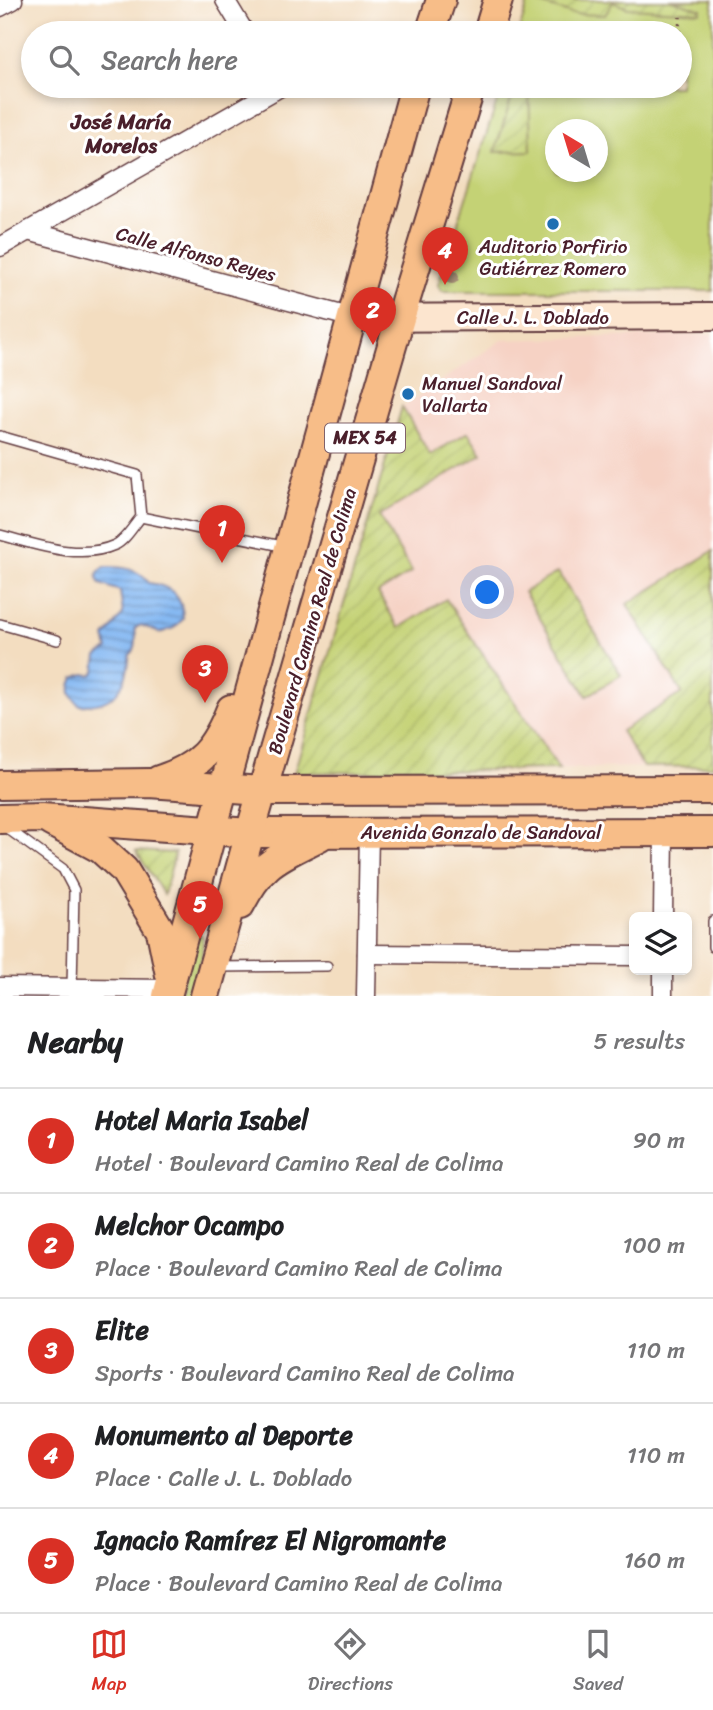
<!DOCTYPE html>
<meta charset="utf-8">
<style>
:root{--surface:#fff;--page:#f6f6f6;--text:#202124;--muted:#757577;--line:#e0e0e0;--accent:#d93025}
body{margin:0;font-family:Sriracha,sans-serif;background:var(--page);color:var(--text)}
.controls{position:absolute;right:21px;bottom:21px;display:grid;overflow:hidden;border-radius:10px;box-shadow:0 4px 10px #0003}
.controls button{width:63px;height:63px;display:grid;place-items:center;padding:0;border:0;border-bottom:2px solid var(--line);background:var(--surface);color:var(--text);font:35px sans-serif}
.compass{position:absolute;left:545px;top:119px;width:63px;height:63px;border-radius:50%;background:var(--surface);box-shadow:0 4px 10px #0003;rotate:322deg}
.you{position:absolute;left:488px;top:593px;width:24px;height:24px;margin:-18px;border:5px solid #fff;border-radius:50%;background:#1a73e8;box-shadow:0 0 0 10px #1a73e833}
.badge{display:grid;place-items:center;width:46px;height:46px;border-radius:50%;background:var(--accent);color:#fff;font-size:23px;font-weight:700}
.pin{position:absolute;translate:-50% -58px;filter:drop-shadow(0 2px 4px #0008)}
.pin::after{content:'';position:absolute;top:37px;width:24px;height:21px;background:inherit;clip-path:polygon(0 0,100% 0,50% 100%)}
.list{margin:0;padding:0;list-style:none}
h2{display:flex;justify-content:space-between;align-items:center;height:91px;margin:0;padding:0 28px;font-size:30px}
h2 small{font-size:23px;font-weight:400;color:var(--muted)}
.list li{display:grid;grid-template-columns:46px 1fr auto;gap:21px;align-items:center;box-sizing:border-box;height:105px;padding:0 28px;border-top:2px solid var(--line)}
.list b{display:block;font-size:26px;white-space:nowrap}
.list p{margin:0;font-size:23px;white-space:nowrap;color:var(--muted)}
.list em{font-size:23px;font-style:normal;color:var(--muted)}
.icon{flex:none;width:38px;height:38px;fill:none;stroke:currentColor;stroke-width:2;stroke-linecap:round;stroke-linejoin:round}
.map{position:relative;flex:none;width:713px;height:996px;overflow:hidden}
.search{position:absolute;background:var(--surface);box-shadow:0 4px 10px #0003;left:21px;right:21px;top:21px;height:77px;display:flex;align-items:center;gap:18px;box-sizing:border-box;padding:0 24px;border-radius:38px;color:var(--muted);font-size:26px}
.sheet{height:616px;background:var(--surface)}
nav{display:flex;justify-content:space-around;align-items:center;box-sizing:border-box;height:98px;border-top:2px solid var(--line);background:var(--surface);font-size:19px;color:var(--muted)}
nav a{display:grid;justify-items:center;gap:4px}
nav .on{color:var(--accent)}
.map>svg:first-child{display:block}
</style>
<div class="map">
<svg width="713" height="996" viewBox="0 0 713 996">
<defs>
<pattern id="grass-tufts" width="24" height="20" patternUnits="userSpaceOnUse" patternTransform="scale(1.75)"><rect width="24" height="20" fill="#c4d274"/><path d="M3 7l-1-3M5 7V3M7 7l1-3M15 17l-1-3M17 17v-4M19 17l1-3" fill="none" stroke="#aab465"/></pattern>
<pattern id="garden-furrows" width="10" height="10" patternUnits="userSpaceOnUse" patternTransform="scale(1.75)"><rect width="10" height="10" fill="#c4d274"/><path d="M-1 1l2-2M0 10L10 0M9 11l2-2" fill="none" stroke="#aab465"/></pattern>
<pattern id="water-rules" width="6" height="5" patternUnits="userSpaceOnUse" patternTransform="scale(1.75)"><rect width="6" height="5" fill="#86b9f3"/><path d="M0 2.5h6" fill="none" stroke="#7096c5"/></pattern>
</defs>
<rect width="100%" height="100%" fill="#fff"/>
<filter id="ink" filterUnits="userSpaceOnUse"><feTurbulence type="fractalNoise" baseFrequency=".0143" numOctaves="2"/><feDisplacementMap in="SourceGraphic" scale="14" xChannelSelector="R" yChannelSelector="G"/><feConvolveMatrix kernelMatrix="1 2 1 2 8 2 1 2 1" color-interpolation-filters="sRGB"/></filter>
<filter id="wash" filterUnits="userSpaceOnUse"><feTurbulence type="fractalNoise" baseFrequency=".00686" numOctaves="4" result="noise"/><feDisplacementMap in="SourceGraphic" scale="28" xChannelSelector="R" yChannelSelector="G"/><feGaussianBlur stdDeviation="1.57" result="paint"/><feColorMatrix in="noise" values="0 0 0 0 0 0 0 0 0 0 0 0 0 0 0 0 0 1.4 0 .05"/><feComposite in="paint" operator="in"/></filter>
<g filter="url(#wash)">
<rect width="100%" height="100%" fill="#f3ddc0"/>
<polygon fill="#f6d2c4" points="713,334 713,766 294,773 402,407 502,340"/>
<polygon fill="url(#grass-tufts)" stroke="#877850" stroke-width="2" points="196,934 203,936 202,957 191,996 179,996"/>
<path fill="#c4d274" stroke="#877850" stroke-width="2" fill-rule="evenodd" d="M 529,0 L 713,0 L 713,291 L 442,291 L 438,285 L 502,86 L 680,86 L 680,33 L 518,33 ZM 556,130 L 598,130 L 598,172 L 556,172 Z"/>
<g fill="url(#garden-furrows)" stroke="#877850" stroke-width="2">
<polygon points="535,0 671,0 701,9 700,12 628,8 613,2 605,15 572,14 534,2"/>
<polygon points="515,86 529,86 531,151 495,152"/>
<polygon points="402,407 430,455 468,432 482,454 379,516 412,572 378,593 399,628 446,599 559,769 294,773"/>
<polygon points="713,551 713,766 643,767 621,731 682,693 627,604"/>
<polygon points="558,572 621,675 587,696 524,592"/>
<polygon points="136,851 175,853 164,895"/>
</g>
<path fill="url(#water-rules)" stroke="#686c8f" stroke-width="2" d="M 105,567 C 123,567 138,568 149,583 C 171,586 183,596 183,619 L 174,628 L 160,633 L 141,625 L 135,628 C 136,635 137,644 134,650 C 130,657 130,651 129,660 C 126,691 111,707 79,705 C 70,695 68,690 74,678 L 84,674 L 91,675 L 95,672 L 97,656 L 108,649 L 105,637 L 123,614 L 120,591 L 100,584 L 97,578 L 98,572 Z"/>
</g>
<g filter="url(#ink)">
<g fill="none" stroke-linecap="round" stroke-linejoin="round">
<defs>
<g id="lane">
<path d="M 0,436 L 137,475 L 141,517 C 134,525 125,541 115,545 C 79,561 35,544 0,535"/>
<polyline points="141,517 287,547"/>
<polyline points="0,624 57,640"/>
<polyline points="4,826 63,869 74,890 72,988"/>
<polyline points="713,921 713,947"/>
<polyline points="216,967 327,966"/>
</g>
<g id="street">
<polyline points="225,0 245,33"/>
<polyline points="0,7 13,0"/>
<polyline points="28,231 353,318"/>
<polyline points="0,247 282,86"/>
<polyline points="663,917 664,832"/>
<polyline points="367,954 634,956"/>
<polyline points="0,987 169,989"/>
<polyline points="366,996 369,833"/>
<polyline points="663,996 663,970"/>
</g>
<polyline id="secondary" points="353,318 713,316"/>
<g id="primary">
<polyline points="430,33 441,0"/>
<polyline points="488,33 498,0"/>
<path d="M 159,780 C 200,767 215,749 231,709"/>
<polyline points="0,785 149,783 262,791 713,790"/>
<polyline points="0,819 42,818 250,833 713,832"/>
<polyline points="51,822 101,849 124,870 161,931 170,975"/>
<path d="M 240,905 C 263,860 278,858 320,836"/>
<polyline points="167,996 415,86"/>
<polyline points="205,996 250,833 400,318 471,86"/>
</g>
</defs>
<use href="#lane" stroke="#633c41" stroke-width="12"/>
<use href="#street" stroke="#633c41" stroke-width="21"/>
<use href="#secondary" stroke="#633c41" stroke-width="30"/>
<use href="#primary" stroke="#633c41" stroke-width="32"/>
<polyline stroke="#633c41" stroke-width="3.5" stroke-dasharray="2 5" stroke-linecap="butt" points="581,32 679,32 680,17"/>
<use href="#lane" stroke="#fff" stroke-width="9"/>
<use href="#street" stroke="#fff" stroke-width="18"/>
<use href="#secondary" stroke="#fce5cf" stroke-width="26"/>
<use href="#primary" stroke="#f7bd88" stroke-width="28"/>
</g>
<circle fill="#aa927a" cx="452" cy="277" r="7"/>
</g>
<g fill="#1f6fb2" stroke="#fff" stroke-width="2.5">
<circle cx="553" cy="224" r="7"/>
<circle cx="408" cy="394" r="7"/>
</g>
<g text-anchor="middle" dominant-baseline="central" stroke-width="6" stroke-linejoin="round" paint-order="stroke">
<rect fill="#fff" stroke="#80626b" stroke-width="2" x="325" y="423.5" width="80" height="29" rx="5"/>
<g font-size="18" font-weight="bold" fill="#4a1f2b">
<text x="365" y="438">MEX 54</text>
</g>
<g font-size="19" fill="#4a1f2b" stroke="#fff">
<text x="553" y="246">Auditorio Porfirio<tspan x="553" dy="22">Gutiérrez Romero</tspan></text>
<text x="422" y="383" text-anchor="start">Manuel Sandoval<tspan x="422" dy="22">Vallarta</tspan></text>
</g>
<g font-size="19" fill="#4a1f2b" stroke="#fff">
<text transform="translate(196 254) rotate(15)">Calle Alfonso Reyes</text>
<text x="533" y="317">Calle J. L. Doblado</text>
<text transform="translate(312 621) rotate(-74)">Boulevard Camino Real de Colima</text>
<text x="481" y="832">Avenida Gonzalo de Sandoval</text>
</g>
<g font-size="21" font-weight="bold" fill="#4a1f2b" stroke="#fff">
<text x="121" y="122">José María<tspan x="121" dy="24">Morelos</tspan></text>
</g>
</g>
</svg>
<div class="controls">
<button><svg class="icon" aria-label="layers" viewBox="0 0 24 24"><path d="M12 4l9 5-9 5-9-5zM3 14l9 5 9-5"/></svg></button>
</div>
<svg class="compass" viewBox="-18 -18 36 36"><path d="M0-13l5 13h-10z" fill="#e53935"/><path d="M0 13l5-13h-10z" fill="#757577"/></svg>
<div class="you"></div>
<div class="pin badge" style="left:222px;top:563px">1</div>
<div class="pin badge" style="left:373px;top:345px">2</div>
<div class="pin badge" style="left:205px;top:703px">3</div>
<div class="pin badge" style="left:445px;top:285px">4</div>
<div class="pin badge" style="left:200px;top:939px">5</div>
<div class="search"><svg class="icon" aria-label="search" viewBox="0 0 24 24"><circle cx="10" cy="10" r="6"/><path d="M15 15l6 6"/></svg>Search here</div>
</div>
<section class="sheet">
<h2>Nearby<small>5 results</small></h2>
<ul class="list">
<li><span class="badge">1</span><div><b>Hotel Maria Isabel</b><p>Hotel · Boulevard Camino Real de Colima</p></div><em>90 m</em></li>
<li><span class="badge">2</span><div><b>Melchor Ocampo</b><p>Place · Boulevard Camino Real de Colima</p></div><em>100 m</em></li>
<li><span class="badge">3</span><div><b>Elite</b><p>Sports · Boulevard Camino Real de Colima</p></div><em>110 m</em></li>
<li><span class="badge">4</span><div><b>Monumento al Deporte</b><p>Place · Calle J. L. Doblado</p></div><em>110 m</em></li>
<li><span class="badge">5</span><div><b>Ignacio Ramírez El Nigromante</b><p>Place · Boulevard Camino Real de Colima</p></div><em>160 m</em></li>
</ul>
</section>
<nav>
<a class="on"><svg class="icon" aria-label="map" viewBox="0 0 24 24"><path d="M3 6l6-2 6 2 6-2v14l-6 2-6-2-6 2zM9 4v14M15 6v14"/></svg>Map</a>
<a><svg class="icon" aria-label="directions" viewBox="0 0 24 24"><path d="M12 3l9 9-9 9-9-9zM9 14v-3h6M13 9l2 2-2 2"/></svg>Directions</a>
<a><svg class="icon" aria-label="saved" viewBox="0 0 24 24"><path d="M7 4h10v16l-5-4-5 4z"/></svg>Saved</a>
</nav>
